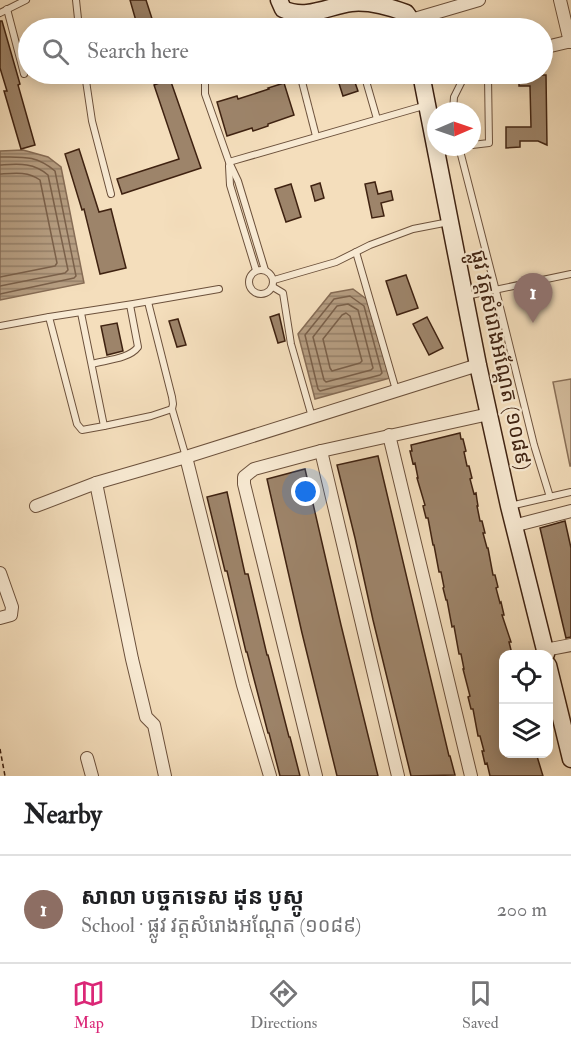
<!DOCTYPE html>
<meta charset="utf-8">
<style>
:root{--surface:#fff;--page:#f2f2f2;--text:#202124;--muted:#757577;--line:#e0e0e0;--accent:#db2777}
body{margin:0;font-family:"IM FELL Double Pica","Noto Sans Khmer",serif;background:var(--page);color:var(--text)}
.controls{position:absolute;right:18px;bottom:18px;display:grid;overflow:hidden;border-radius:12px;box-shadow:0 3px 15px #0003}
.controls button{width:54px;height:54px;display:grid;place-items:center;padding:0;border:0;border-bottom:2px solid var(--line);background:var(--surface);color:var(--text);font:30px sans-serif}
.compass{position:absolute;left:427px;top:102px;width:54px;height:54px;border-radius:50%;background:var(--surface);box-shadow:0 3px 15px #0003;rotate:88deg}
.you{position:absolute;left:306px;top:492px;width:21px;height:21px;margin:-15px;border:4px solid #fff;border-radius:50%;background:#1a73e8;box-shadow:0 0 0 9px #1a73e833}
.badge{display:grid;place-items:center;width:39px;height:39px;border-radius:50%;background:var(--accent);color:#fff;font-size:20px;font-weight:700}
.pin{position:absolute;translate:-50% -50px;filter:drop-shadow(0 2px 3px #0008)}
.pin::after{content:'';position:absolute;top:32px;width:21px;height:18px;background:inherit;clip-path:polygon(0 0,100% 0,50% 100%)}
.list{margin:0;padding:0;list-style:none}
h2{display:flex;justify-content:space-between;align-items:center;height:78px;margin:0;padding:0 24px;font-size:26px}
h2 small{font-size:20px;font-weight:400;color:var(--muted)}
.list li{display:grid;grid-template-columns:39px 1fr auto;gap:18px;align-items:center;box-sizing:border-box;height:108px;padding:0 24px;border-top:2px solid var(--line)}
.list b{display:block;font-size:22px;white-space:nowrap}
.list p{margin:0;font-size:20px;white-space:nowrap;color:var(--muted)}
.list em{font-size:20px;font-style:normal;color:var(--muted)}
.icon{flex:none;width:33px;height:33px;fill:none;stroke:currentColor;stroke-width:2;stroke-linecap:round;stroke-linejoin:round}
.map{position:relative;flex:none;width:571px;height:776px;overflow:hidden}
.search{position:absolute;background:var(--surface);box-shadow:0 3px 15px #0003;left:18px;right:18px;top:18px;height:66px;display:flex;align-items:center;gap:15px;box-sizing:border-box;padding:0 21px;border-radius:33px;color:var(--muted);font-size:22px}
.sheet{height:186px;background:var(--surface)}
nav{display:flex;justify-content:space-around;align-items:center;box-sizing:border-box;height:84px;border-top:2px solid var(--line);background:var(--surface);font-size:16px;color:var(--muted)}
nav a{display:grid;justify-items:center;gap:3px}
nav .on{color:var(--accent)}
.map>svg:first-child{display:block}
</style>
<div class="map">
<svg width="571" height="776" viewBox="0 0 571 776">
<defs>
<pattern id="water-rules" width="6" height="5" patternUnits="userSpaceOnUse" patternTransform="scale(1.5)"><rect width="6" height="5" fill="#b69e82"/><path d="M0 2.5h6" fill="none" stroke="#958069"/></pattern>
</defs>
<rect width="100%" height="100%" fill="#f4debc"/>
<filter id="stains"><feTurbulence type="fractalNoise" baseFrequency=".00333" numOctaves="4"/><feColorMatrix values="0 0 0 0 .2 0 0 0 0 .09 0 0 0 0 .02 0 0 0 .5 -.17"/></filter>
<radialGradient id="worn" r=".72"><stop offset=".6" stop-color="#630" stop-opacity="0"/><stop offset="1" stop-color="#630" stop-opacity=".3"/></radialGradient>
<polygon fill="#d5be9f" stroke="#8a7058" stroke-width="1.5" points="571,379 571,466 570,466 553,382"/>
<g fill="url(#water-rules)" stroke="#866c55" stroke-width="1.5">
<polygon points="23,150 48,157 61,167 84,283 0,300 0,151"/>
<polygon points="353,289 369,301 390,378 315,399 298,334 331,293"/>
</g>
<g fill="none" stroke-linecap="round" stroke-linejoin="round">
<g stroke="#7a604a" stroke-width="1.5">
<path d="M 0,157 C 23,157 36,155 55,171 L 76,276 L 74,278 L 0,294"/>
<path d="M 0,165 C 18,164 33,162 48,175 L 68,270 L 65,273 L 0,286"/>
<path d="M 0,174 C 14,173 28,171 40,180 L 57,263 L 55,266 L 0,277"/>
<polygon points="350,296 364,306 382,373 380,375 320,391 318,389 305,335 334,299"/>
<polygon points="348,304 358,310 373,368 371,370 326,382 324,380 313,337 337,306"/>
<polygon points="346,313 350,316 362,361 360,363 332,371 330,368 323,339 342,315"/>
</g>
</g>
<g fill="#9d846a" stroke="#3f2211" stroke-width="1.5">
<polygon points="130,0 146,0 155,28 138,28"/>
<polygon points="0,21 2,21 20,84 18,85 35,145 21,149 4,91 7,91 0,68"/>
<polygon points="336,74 352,74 358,91 343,96"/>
<polygon points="519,75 546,75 547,145 538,141 520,141 520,147 506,148 506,127 531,127 530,86 519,86"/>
<polygon points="170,79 201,168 122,194 117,179 179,159 154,85"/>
<polygon points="284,83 294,115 268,124 268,126 253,131 252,128 227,136 217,102 237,96 238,99 269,89 268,88"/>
<polygon points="79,149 99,212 111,209 126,268 100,274 84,209 82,210 65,154"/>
<polygon points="375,182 378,194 391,191 393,200 381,203 384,216 372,218 365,184"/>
<polygon points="320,183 324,198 315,201 311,186"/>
<polygon points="291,184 301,217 286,222 275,189"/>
<polygon points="406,275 418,308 397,315 386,281"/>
<polygon points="279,314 285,341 278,343 270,317"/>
<polygon points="427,317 443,348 429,355 413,324"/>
<polygon points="178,319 186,345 177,347 169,321"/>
<polygon points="117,323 123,351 107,355 101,326"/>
<polygon points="460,433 461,439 463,439 466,451 464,452 467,466 469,466 472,478 470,479 474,494 476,493 477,500 478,506 477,506 480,521 482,521 485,533 483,533 487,548 488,548 493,575 495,575 498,587 496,588 500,603 501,602 504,615 502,615 511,642 509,642 512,654 504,654 504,753 536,753 543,776 490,776 487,763 485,764 482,751 484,751 480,736 478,736 473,709 471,709 468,697 470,696 463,669 464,669 461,654 459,654 454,626 452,627 447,600 446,600 443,588 444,587 441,572 439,572 434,545 433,545 428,518 426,518 423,506 425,505 417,478 418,478 415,463 413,464 410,451 412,451 411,445"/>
<polygon points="378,456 449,756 450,756 455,775 411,776 373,620 355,538 337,465"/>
<polygon points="305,469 341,625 378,776 337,776 302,633 267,479"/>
<polygon points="227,492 245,574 248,574 267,655 268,655 289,737 290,737 300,776 280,776 269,733 268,733 247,652 246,652 227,571 225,571 207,497"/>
<polygon points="565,521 571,548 571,637 566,638 540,528"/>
</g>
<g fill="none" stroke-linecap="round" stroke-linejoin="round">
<defs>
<g id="lane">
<polyline points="76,0 79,28"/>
<polyline points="7,9 24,74"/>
<polyline points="288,12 290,28"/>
<polyline points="0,13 26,0"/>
<polyline points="85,74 92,121 111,194"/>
<polyline points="219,74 205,81 205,94 229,162 238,181 265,270"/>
<polyline points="300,74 316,136"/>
<polyline points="364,74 377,119"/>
<polyline points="453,111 454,97 463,79 479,75 488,77 489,143 472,145"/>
<polyline points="459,147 496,291 534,445 550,497"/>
<polyline points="229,162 427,105"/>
<polyline points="229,166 230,185 256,270"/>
<polyline points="356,252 396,390"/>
<circle cx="261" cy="282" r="12"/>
<polyline points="274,280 336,262 370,245 413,229 449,222"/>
<polyline points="273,287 283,293 291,344 312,417"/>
<polyline points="466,296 571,274"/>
<polyline points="148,302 172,397 173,404 172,409 186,457"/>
<polyline points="81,313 104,426 151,416 172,409"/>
<polyline points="49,317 77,424 82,430 104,426"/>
<polyline points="0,326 49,317 133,304 219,289"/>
<path d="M 92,364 C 106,360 129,359 138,347 L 130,305"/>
<polyline points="510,506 571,492"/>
</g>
<g id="street">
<polyline points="560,0 570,42"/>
<polyline points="411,20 479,0"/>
<polyline points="542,48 571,41"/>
<polyline points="389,435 471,776"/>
<polyline points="321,451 398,776"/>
<polyline points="186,457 243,685 270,776"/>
<polyline points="96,483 132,659 146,717 154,725 165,776"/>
<polyline points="36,506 96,483 186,457 478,365"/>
<polyline points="513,526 571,511"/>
<polyline points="0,573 12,607 11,615 0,618"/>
<polyline points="545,650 571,645"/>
<polyline points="87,758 92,776"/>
<polyline points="316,776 244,484 244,477 254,469 321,451 489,414"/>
</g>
<g id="secondary">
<path d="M 279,0 L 283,9 C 306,20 329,6 351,3 C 369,1 390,7 406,13 L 411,20 L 413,28"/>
<polyline points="421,74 478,365 509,506 546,654"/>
<polyline points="548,665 571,759"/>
</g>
</defs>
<use href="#lane" stroke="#6c513c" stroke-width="8"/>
<use href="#street" stroke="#6c513c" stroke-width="14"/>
<use href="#secondary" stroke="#3f2211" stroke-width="19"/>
<polyline stroke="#3f2211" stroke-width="1.5" stroke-dasharray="4.5 3" stroke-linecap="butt" points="0,749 5,776"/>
<use href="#lane" stroke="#f8ead3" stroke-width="6"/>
<use href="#street" stroke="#f8ead3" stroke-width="12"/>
<use href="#secondary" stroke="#f8ead3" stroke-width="16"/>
</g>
<g text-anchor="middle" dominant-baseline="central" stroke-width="4.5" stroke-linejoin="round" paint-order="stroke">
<g font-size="21" fill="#3f2211" stroke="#f8ead3">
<text transform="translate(501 360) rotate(78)">ផ្លូវ វត្តសំរោងអណ្ដែត (១០៨៩)</text>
</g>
</g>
<rect width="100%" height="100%" filter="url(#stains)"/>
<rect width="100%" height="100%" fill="url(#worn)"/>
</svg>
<div class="controls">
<button><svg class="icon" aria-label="locate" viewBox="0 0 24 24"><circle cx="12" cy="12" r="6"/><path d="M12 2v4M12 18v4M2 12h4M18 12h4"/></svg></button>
<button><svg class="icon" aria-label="layers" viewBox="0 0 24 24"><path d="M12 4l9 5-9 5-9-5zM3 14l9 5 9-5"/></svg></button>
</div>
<svg class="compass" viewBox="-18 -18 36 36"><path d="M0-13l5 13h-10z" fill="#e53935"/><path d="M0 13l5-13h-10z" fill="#757577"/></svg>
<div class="you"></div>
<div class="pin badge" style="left:533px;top:323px;background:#8d6e63">1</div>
<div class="search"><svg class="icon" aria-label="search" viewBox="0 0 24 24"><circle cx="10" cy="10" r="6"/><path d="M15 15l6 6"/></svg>Search here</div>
</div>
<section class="sheet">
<h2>Nearby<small></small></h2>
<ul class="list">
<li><span class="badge" style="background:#8d6e63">1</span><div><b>សាលា បច្ចកទេស ដុន បូស្កូ</b><p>School · ផ្លូវ វត្តសំរោងអណ្ដែត (១០៨៩)</p></div><em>200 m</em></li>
</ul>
</section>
<nav>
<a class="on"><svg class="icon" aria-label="map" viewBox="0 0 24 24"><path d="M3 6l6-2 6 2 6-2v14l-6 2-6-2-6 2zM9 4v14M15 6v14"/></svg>Map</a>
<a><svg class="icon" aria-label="directions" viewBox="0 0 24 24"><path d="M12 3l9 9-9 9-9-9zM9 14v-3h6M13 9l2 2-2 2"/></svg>Directions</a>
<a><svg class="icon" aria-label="saved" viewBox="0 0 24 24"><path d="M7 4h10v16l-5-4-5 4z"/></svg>Saved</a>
</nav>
